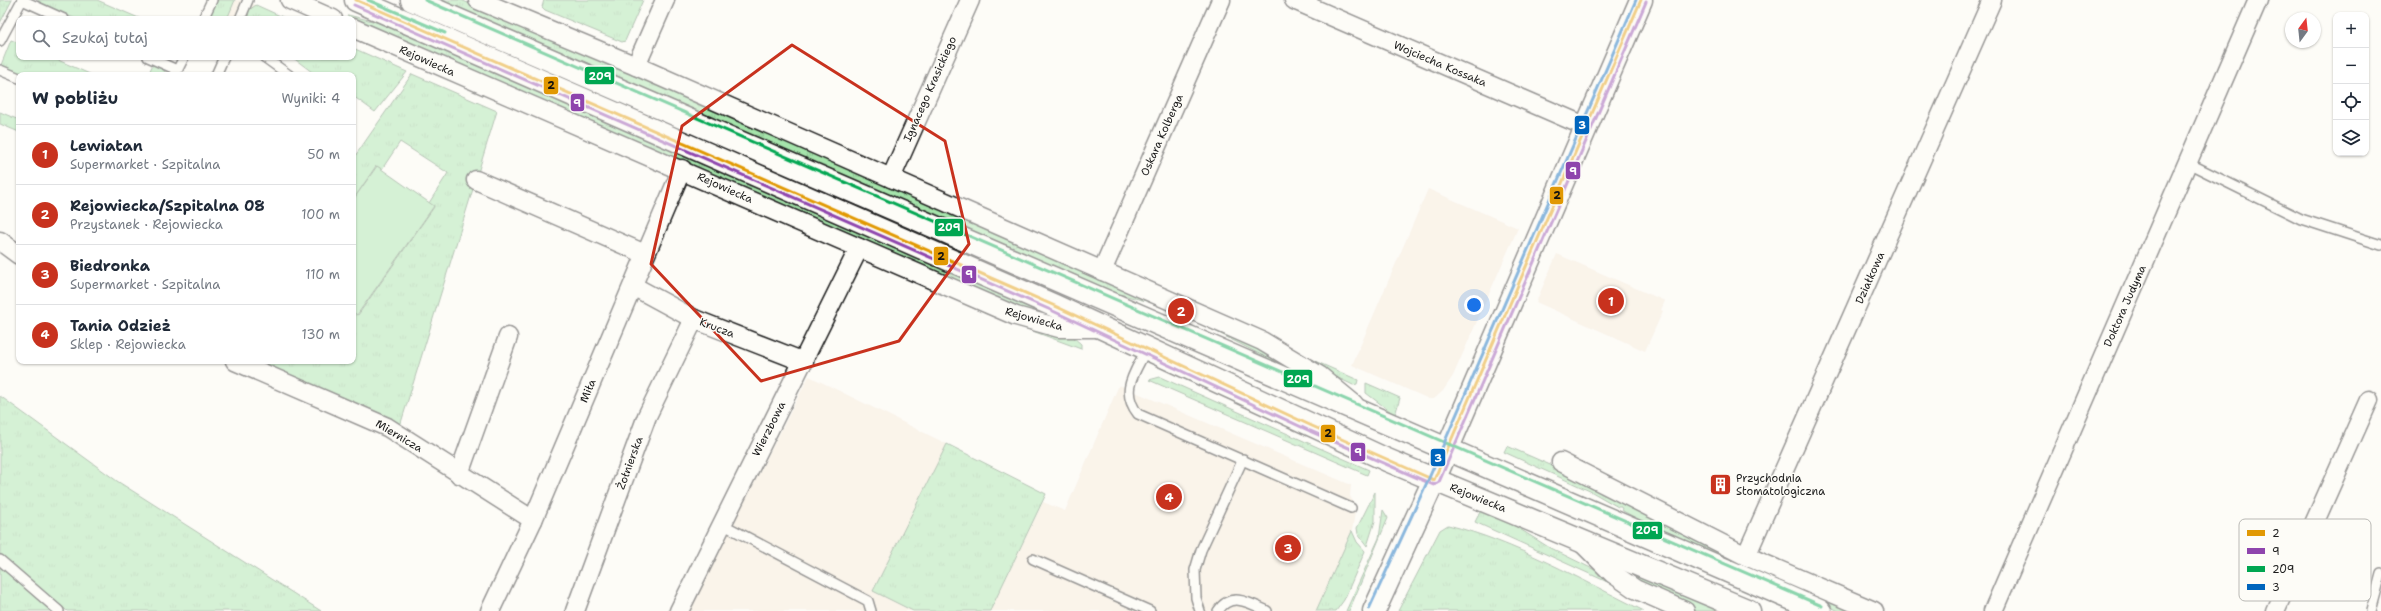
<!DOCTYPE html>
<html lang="pl">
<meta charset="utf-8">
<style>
:root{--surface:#fff;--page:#f2f2f3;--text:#1f2937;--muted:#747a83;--line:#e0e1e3;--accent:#c8321e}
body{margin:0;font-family:"Shantell Sans",sans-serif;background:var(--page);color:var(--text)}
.controls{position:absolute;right:12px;top:12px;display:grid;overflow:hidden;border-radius:8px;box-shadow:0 1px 3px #0004}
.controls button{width:36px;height:36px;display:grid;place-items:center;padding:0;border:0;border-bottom:1px solid var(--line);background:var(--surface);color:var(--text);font:20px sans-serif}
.compass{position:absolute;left:2285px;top:12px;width:36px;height:36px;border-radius:50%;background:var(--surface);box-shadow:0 1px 3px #0004;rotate:15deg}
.you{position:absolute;left:1474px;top:305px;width:14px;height:14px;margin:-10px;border:3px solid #fff;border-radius:50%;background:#1a73e8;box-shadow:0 0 0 6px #1a73e833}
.badge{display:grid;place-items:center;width:26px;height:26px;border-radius:50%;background:var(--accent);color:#fff;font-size:13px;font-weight:700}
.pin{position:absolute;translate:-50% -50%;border:2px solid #fff;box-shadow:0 1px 4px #0006}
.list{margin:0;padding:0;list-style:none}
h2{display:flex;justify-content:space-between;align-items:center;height:52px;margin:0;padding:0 16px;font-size:17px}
h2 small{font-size:13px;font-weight:400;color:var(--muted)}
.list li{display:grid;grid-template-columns:26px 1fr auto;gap:12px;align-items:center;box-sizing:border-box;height:60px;padding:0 16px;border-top:1px solid var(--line)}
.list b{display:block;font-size:15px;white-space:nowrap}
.list p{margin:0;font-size:13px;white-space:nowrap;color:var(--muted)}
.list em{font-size:13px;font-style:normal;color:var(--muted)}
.icon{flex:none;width:22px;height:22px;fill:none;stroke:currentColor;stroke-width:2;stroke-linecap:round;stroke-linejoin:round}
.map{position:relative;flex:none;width:2381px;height:611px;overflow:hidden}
.search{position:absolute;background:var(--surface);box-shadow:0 1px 3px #0004;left:16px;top:16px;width:340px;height:44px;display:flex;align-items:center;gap:10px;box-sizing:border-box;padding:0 14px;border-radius:8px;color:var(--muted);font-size:15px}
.panel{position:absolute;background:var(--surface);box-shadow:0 1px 3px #0004;left:16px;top:72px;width:340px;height:292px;border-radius:8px}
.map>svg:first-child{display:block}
</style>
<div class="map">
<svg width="2381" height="611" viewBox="0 0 2381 611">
<defs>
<pattern id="grass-tufts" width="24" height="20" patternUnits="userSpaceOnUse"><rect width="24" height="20" fill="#a5e4ab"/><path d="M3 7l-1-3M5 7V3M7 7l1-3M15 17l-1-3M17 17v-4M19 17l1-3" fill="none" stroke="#8dc393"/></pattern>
</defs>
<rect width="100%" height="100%" fill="#fdfcf7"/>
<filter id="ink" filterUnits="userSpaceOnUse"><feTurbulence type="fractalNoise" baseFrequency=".025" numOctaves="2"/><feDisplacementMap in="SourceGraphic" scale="8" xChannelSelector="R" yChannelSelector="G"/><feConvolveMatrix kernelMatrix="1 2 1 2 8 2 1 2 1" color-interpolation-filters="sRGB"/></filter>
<g filter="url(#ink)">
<g fill="#f5ead9">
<polygon points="235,0 244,0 287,19 227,19"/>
<polygon points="1428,189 1518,228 1453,376 1443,391 1434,399 1429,399 1352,365"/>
<polygon points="1557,254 1665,301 1661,310 1663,311 1645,351 1536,302"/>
<polygon points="809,376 947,444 873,591 913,611 689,611"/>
<polygon points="1119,385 1351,485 1350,496 1356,507 1352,531 1316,611 990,611 1043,502 1065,511"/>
</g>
<g fill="url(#grass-tufts)" stroke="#608064">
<polygon points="0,0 12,0 0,23"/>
<polygon points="38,0 97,0 141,19 76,19 38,2"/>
<polygon points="217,0 235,0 227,19 209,19"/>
<polygon points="438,0 461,0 1151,299 1150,302 1100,289"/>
<polygon points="544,0 643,0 625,41 622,42 545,10 542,7"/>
<polygon points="256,5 287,19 248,19 249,10"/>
<polygon points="348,15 393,26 1051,316 1052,318 1013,309 353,21 353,19 347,19"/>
<polygon points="11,40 19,43 19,57 51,57 92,75 24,75 1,65"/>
<polygon points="353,48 407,72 375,112 353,96 353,75 316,75 292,57 353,57"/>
<polygon points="153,64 165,71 164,75 148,75"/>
<polygon points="412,74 497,111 400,426 250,361 353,361 353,312 358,315 434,207 429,203 448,173 400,142 382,169 376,166 353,200 353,159"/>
<polygon points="0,112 19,120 19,132 0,124"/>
<polygon points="977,306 1014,320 1073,337 1081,344 1081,349 984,313"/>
<polygon points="1209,324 1249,343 1291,368 1277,363 1207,327"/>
<polygon points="1308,358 1358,380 1357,384 1353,385 1326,372"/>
<polygon points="1160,377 1369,470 1367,475 1149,380"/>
<polygon points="1366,383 1400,398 1395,415 1366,393"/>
<polygon points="0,396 117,481 321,611 67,611 0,554"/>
<polygon points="947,444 1046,494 990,611 913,611 873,591"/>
<polygon points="1507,446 1589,482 1855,611 1839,611 1649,525 1623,511 1621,507 1618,507 1592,492 1504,452"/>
<polygon points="1375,492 1375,521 1367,546 1358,534 1357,528"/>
<polygon points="1383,510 1388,518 1349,611 1346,611 1379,538"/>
<polygon points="1481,510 1499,516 1550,548 1601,573 1634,594 1475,522"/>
<path d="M 1448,525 C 1513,541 1584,581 1644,611 L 1398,611 L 1440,530 Z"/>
<polygon points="1352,531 1357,542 1365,551 1344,600 1336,611 1316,611"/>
<polygon points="0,567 4,570 52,611 0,611"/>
<polygon points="1619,567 1714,608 1720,611 1696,611 1642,587"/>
</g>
<polygon fill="#a5e4ab" stroke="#608064" points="377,166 434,206 357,315 353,312 353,200"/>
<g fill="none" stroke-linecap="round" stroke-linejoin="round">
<defs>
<g id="service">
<polyline points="22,0 64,19"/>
<polyline points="203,19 212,0"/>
<polyline points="240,19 248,0"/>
<polyline points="0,41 22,0"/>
<polyline points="148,57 177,70"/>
<polyline points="264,57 289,75"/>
<polyline points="0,70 19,78"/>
<polyline points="175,75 184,57"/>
<polyline points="216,75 224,57"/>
<polyline points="2188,163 2301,219 2381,245"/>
<path d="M 1147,348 C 1135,373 1119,390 1138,414 L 1351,508"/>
<polyline points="722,524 868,601 871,611"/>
<polyline points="1033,559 1150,611"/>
<polyline points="0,560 59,611"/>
<polyline points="1200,611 1196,598 1195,570 1201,550 1243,459"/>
<path d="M 1218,611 C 1231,591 1250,603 1267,611"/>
<polyline points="2371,611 2381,574"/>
</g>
<g id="minor">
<polyline points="290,0 333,19"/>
<polyline points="478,0 636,66 1262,341 1320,376 1354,404"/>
<polyline points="1294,0 1587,127"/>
<polyline points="353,28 1016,316 1059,328 1102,328"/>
<polyline points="636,66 665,0"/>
<polyline points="891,178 970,0"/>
<polyline points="476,180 645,254"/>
<polyline points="0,241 19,255"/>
<polyline points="1102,271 1221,0"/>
<polyline points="633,286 694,319 804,362"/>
<polyline points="235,361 387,427 533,520"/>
<polyline points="1561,462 1746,556 1874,611"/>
<polyline points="459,474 508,337"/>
<polyline points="1584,545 1612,573 1635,589 1685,611"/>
<polyline points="1746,556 1992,0"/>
<polyline points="490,611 533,520 682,169"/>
<polyline points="575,611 647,416 694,319"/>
<polyline points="679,611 859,248"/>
<polyline points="1993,611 2258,0"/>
<polyline points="2275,611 2369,400"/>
</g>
<polyline id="tertiary" points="1374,611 1434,480 1641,0"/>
<g id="trunk">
<polyline points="356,0 1055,306 1387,460 1749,611"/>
<polyline points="412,0 1820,611"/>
</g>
</defs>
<use href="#service" stroke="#1c1c1c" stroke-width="12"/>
<use href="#minor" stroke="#1c1c1c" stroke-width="21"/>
<use href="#tertiary" stroke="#1c1c1c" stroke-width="25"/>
<use href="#trunk" stroke="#1c1c1c" stroke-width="25"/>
<use href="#service" stroke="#fdfcf7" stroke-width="9"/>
<use href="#minor" stroke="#fdfcf7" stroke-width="18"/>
<use href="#tertiary" stroke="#fdfcf7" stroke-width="22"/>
<use href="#trunk" stroke="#fdfcf7" stroke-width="22"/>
<defs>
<polyline id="bus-1" points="356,0 1055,306 1312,426 1434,480 1641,0"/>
<polyline id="bus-2" points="354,5 1053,311 1310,431 1434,485 1439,482 1646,2"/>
<g id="bus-3">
<polyline points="368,0 445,33"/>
<polyline points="425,0 1822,606"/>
</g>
<polyline id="bus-4" points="1369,609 1429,478 1636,0"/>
</defs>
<use href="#bus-1" stroke="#fdfcf7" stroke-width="6"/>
<use href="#bus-2" stroke="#fdfcf7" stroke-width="6"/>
<use href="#bus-3" stroke="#fdfcf7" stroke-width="6"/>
<use href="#bus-4" stroke="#fdfcf7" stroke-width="6"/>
<use href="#bus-1" stroke="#e19803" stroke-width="3"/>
<use href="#bus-2" stroke="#8e44ad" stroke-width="3"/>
<use href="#bus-3" stroke="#00a651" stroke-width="3"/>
<use href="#bus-4" stroke="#0065bd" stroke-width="3"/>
</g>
</g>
<path d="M0 0H2381V611H0ZM 792,45 L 945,141 L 969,244 L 899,341 L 761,381 L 651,264 L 682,126 Z" fill="#fdfcf7" fill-opacity=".55" fill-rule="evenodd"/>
<path fill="none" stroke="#c8321e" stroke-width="3" stroke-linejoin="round" d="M 792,45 L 945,141 L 969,244 L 899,341 L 761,381 L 651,264 L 682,126 Z"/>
<defs>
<symbol id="building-square" viewBox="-11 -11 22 22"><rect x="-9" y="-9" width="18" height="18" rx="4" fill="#c8321e" stroke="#fdfcf7"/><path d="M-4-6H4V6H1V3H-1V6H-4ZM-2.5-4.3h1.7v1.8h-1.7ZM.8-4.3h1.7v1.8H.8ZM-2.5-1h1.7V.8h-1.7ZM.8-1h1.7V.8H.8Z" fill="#fff"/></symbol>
</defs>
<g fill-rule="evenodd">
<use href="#building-square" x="1708" y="472" width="25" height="25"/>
</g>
<g text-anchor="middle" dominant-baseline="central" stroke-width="3" stroke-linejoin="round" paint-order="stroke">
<g font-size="11" fill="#1c1c1c" stroke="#fdfcf7">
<text transform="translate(427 61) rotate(24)">Rejowiecka</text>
<text transform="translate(1440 64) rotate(23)">Wojciecha Kossaka</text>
<text transform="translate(930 89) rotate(-66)">Ignacego Krasickiego</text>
<text transform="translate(1162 135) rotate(-66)">Oskara Kolberga</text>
<text transform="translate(725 188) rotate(24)">Rejowiecka</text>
<text transform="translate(1870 278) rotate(-66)">Działkowa</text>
<text transform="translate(2125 306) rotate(-66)">Doktora Judyma</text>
<text transform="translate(1034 319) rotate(16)">Rejowiecka</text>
<text transform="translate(717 328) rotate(21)">Krucza</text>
<text transform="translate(588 391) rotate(-67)">Miła</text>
<text transform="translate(769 429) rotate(-63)">Wierzbowa</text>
<text transform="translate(399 436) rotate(31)">Miernicza</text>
<text transform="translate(630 463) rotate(-70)">Żołnierska</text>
<text transform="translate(1478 498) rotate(22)">Rejowiecka</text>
</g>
<g font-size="11" fill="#1c1c1c" stroke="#fdfcf7" text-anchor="start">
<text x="1736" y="478">Przychodnia<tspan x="1736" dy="13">Stomatologiczna</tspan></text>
</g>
</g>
<rect x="2239" y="519" width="132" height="82" rx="6" fill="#fdfcf7" stroke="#bab9b5" stroke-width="1"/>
<rect x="2247" y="530" width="18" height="6" fill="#e19803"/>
<rect x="2247" y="548" width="18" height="6" fill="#8e44ad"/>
<rect x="2247" y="566" width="18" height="6" fill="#00a651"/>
<rect x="2247" y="584" width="18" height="6" fill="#0065bd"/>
<g font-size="11" fill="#1c1c1c">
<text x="2272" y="537">2</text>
<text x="2272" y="555">9</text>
<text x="2272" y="573">209</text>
<text x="2272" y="591">3</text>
</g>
<g stroke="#fdfcf7" stroke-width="1.5">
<rect x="584" y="66" width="31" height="19" rx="4" fill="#00a651"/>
<rect x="543" y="76" width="16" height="19" rx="4" fill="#e19803"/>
<rect x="570" y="93" width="15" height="19" rx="4" fill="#8e44ad"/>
<rect x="1574" y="115" width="16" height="20" rx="4" fill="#0065bd"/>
<rect x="1565" y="161" width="16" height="19" rx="4" fill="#8e44ad"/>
<rect x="1549" y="186" width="15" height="19" rx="4" fill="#e19803"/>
<rect x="934" y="218" width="30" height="19" rx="4" fill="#00a651"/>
<rect x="933" y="246" width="16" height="20" rx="4" fill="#e19803"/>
<rect x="961" y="265" width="16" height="19" rx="4" fill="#8e44ad"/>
<rect x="1283" y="369" width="30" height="19" rx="4" fill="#00a651"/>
<rect x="1320" y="424" width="16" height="19" rx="4" fill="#e19803"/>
<rect x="1350" y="442" width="16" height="20" rx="4" fill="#8e44ad"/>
<rect x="1430" y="448" width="16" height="19" rx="4" fill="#0065bd"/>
<rect x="1632" y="521" width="31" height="19" rx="4" fill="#00a651"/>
</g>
<g font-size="11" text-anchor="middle" font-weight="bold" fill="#fff">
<text x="600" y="80">209</text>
<text x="577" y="107">9</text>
<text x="1582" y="129">3</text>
<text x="1573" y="175">9</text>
<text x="949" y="231">209</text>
<text x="969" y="278">9</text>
<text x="1298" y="383">209</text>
<text x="1358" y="456">9</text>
<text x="1438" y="462">3</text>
<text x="1647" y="534">209</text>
</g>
<g font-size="11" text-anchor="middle" font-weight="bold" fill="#111">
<text x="551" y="89">2</text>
<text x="1557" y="199">2</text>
<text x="941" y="260">2</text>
<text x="1328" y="437">2</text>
</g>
</svg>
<div class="controls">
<button>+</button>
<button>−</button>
<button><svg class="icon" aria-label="locate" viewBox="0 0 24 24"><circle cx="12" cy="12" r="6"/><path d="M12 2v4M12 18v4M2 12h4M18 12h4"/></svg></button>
<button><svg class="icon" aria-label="layers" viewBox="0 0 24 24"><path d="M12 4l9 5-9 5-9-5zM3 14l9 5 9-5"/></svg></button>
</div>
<svg class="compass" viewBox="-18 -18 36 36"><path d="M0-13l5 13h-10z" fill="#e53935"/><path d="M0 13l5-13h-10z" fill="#747a83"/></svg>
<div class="you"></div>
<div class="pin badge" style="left:1611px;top:301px">1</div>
<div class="pin badge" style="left:1181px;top:311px">2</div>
<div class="pin badge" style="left:1288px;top:548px">3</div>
<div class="pin badge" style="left:1169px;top:497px">4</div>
<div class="search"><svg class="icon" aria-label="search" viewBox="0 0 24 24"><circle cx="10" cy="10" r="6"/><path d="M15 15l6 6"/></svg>Szukaj tutaj</div>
<section class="panel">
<h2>W pobliżu<small>Wyniki: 4</small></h2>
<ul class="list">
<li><span class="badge">1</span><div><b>Lewiatan</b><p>Supermarket · Szpitalna</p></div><em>50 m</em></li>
<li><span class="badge">2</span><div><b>Rejowiecka/Szpitalna 08</b><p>Przystanek · Rejowiecka</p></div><em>100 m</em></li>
<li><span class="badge">3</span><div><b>Biedronka</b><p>Supermarket · Szpitalna</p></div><em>110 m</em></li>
<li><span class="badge">4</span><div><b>Tania Odzież</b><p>Sklep · Rejowiecka</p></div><em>130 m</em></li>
</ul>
</section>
</div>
